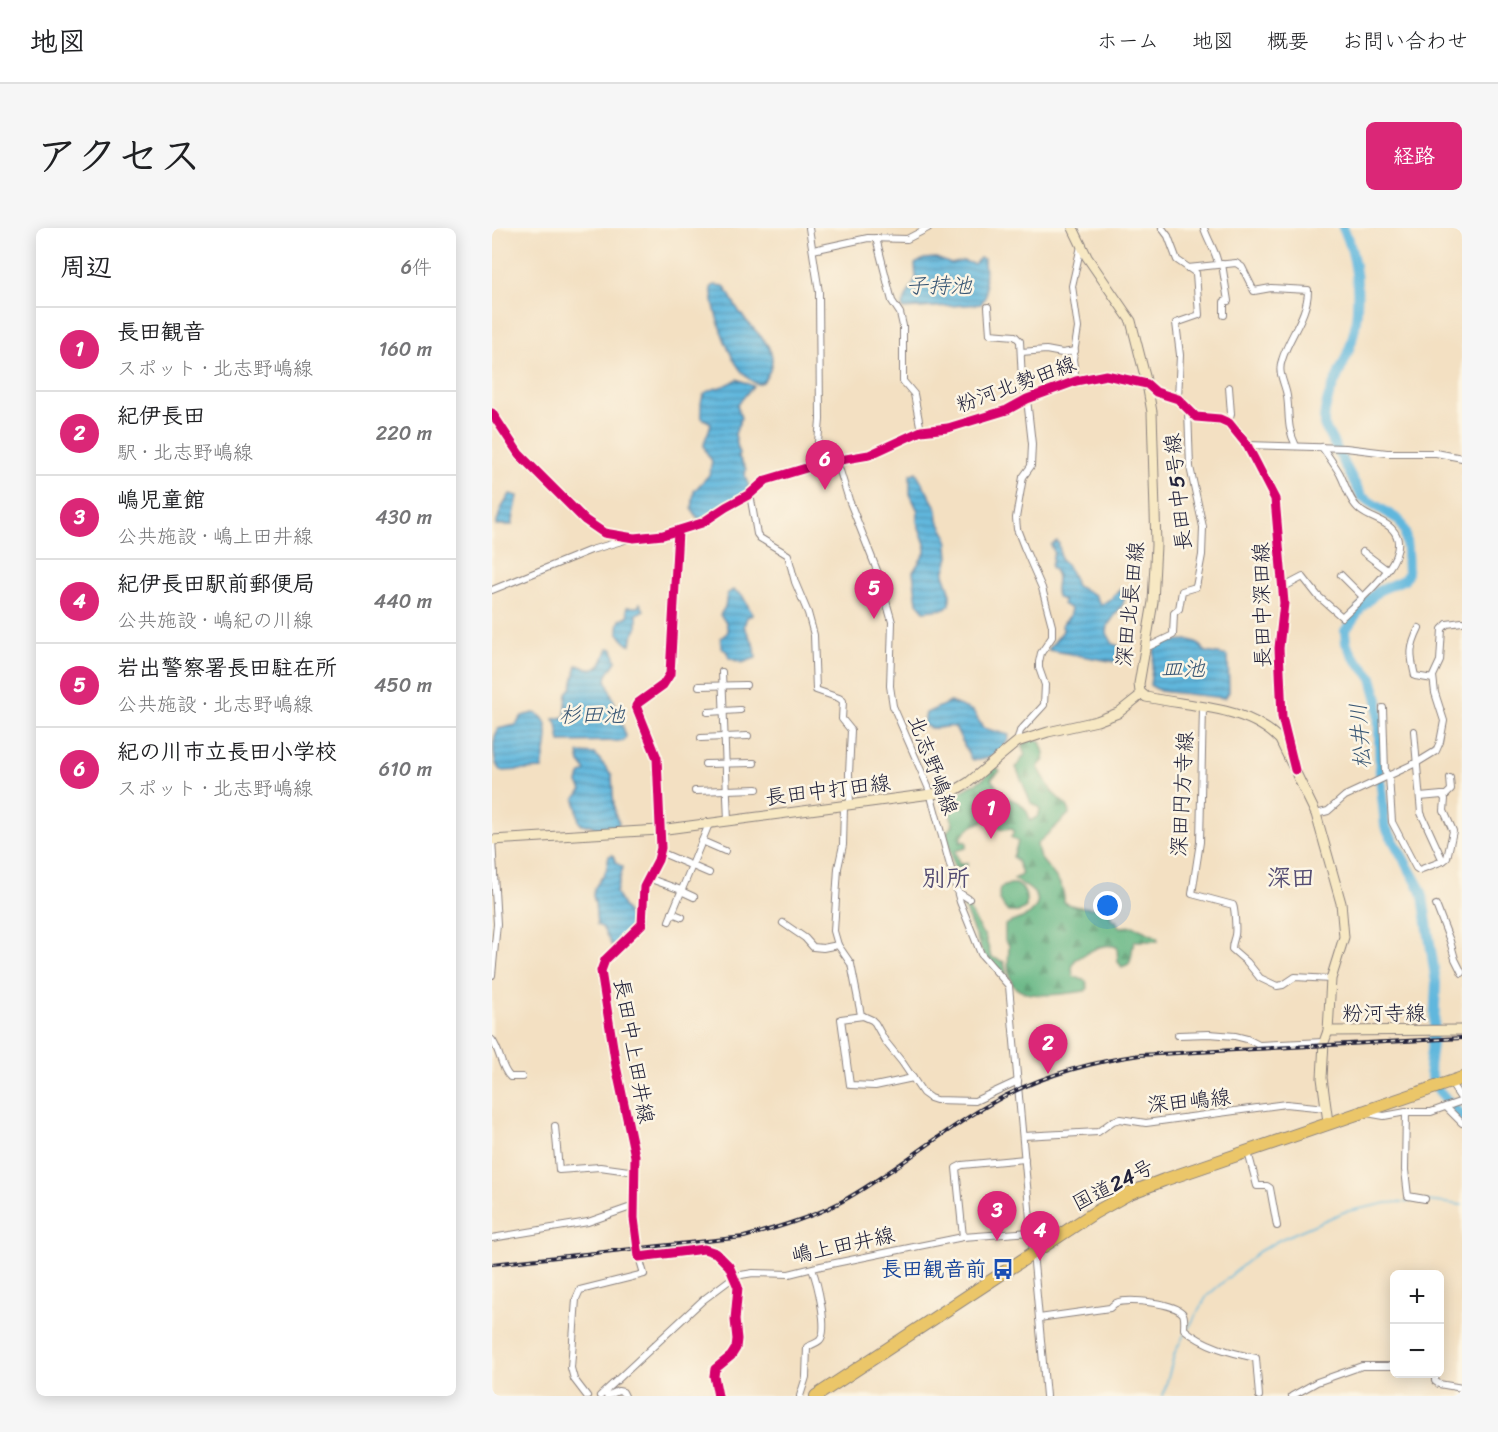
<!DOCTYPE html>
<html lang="ja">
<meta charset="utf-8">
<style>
:root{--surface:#fff;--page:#f6f6f6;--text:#202124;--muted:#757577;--line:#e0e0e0;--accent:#db2777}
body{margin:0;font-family:Sriracha,"Klee One",sans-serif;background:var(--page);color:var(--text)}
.controls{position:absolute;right:18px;bottom:18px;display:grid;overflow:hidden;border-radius:9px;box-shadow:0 3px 15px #0003}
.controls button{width:54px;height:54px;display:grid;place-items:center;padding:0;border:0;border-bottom:2px solid var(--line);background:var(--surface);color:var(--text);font:30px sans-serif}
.you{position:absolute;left:616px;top:678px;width:21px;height:21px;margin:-15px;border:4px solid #fff;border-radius:50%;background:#1a73e8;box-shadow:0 0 0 9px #1a73e833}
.badge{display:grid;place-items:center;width:39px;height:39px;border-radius:50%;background:var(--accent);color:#fff;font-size:20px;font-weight:700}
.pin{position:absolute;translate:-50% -50px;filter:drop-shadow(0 2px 3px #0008)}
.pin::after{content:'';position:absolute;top:32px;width:21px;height:18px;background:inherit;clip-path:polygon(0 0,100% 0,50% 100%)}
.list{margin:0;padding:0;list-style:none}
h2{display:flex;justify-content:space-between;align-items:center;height:78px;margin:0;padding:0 24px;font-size:26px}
h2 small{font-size:20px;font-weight:400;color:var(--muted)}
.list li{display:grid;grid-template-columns:39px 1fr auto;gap:18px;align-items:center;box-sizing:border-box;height:84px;padding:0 24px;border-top:2px solid var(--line)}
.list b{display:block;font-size:22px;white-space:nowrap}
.list p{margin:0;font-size:20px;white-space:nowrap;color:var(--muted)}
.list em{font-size:20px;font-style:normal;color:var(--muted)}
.map{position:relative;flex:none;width:970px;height:1168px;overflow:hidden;border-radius:9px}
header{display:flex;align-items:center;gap:36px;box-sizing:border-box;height:84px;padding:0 30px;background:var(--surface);border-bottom:2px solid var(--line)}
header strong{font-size:28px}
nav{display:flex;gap:33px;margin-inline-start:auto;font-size:21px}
.intro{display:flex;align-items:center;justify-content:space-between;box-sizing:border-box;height:144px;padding:0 36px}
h1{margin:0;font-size:42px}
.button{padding:15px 27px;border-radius:9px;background:var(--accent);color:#fff;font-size:21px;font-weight:700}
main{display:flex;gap:36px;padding:0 36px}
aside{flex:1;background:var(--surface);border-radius:9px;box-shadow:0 3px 15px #0003}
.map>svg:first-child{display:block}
</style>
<header>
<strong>地図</strong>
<nav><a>ホーム</a><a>地図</a><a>概要</a><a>お問い合わせ</a></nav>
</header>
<div class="intro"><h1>アクセス</h1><a class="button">経路</a></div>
<main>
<aside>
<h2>周辺<small>6件</small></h2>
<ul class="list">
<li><span class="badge">1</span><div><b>長田観音</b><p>スポット · 北志野嶋線</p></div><em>160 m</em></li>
<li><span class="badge">2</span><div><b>紀伊長田</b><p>駅 · 北志野嶋線</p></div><em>220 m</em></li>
<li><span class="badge">3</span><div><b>嶋児童館</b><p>公共施設 · 嶋上田井線</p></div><em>430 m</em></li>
<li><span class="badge">4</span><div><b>紀伊長田駅前郵便局</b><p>公共施設 · 嶋紀の川線</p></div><em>440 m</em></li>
<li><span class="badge">5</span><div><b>岩出警察署長田駐在所</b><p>公共施設 · 北志野嶋線</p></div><em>450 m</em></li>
<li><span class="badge">6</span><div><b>紀の川市立長田小学校</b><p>スポット · 北志野嶋線</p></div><em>610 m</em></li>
</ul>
</aside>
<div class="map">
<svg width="970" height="1168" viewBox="0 0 970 1168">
<defs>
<pattern id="forest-firs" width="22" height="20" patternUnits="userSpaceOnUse" patternTransform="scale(1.5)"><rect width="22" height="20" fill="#63b683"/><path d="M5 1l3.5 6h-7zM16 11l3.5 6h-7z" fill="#51946c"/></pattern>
<pattern id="water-rules" width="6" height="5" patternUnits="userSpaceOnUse" patternTransform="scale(1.5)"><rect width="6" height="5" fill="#61b7dd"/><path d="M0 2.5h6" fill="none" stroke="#5094b4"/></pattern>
</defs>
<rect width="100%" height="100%" fill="#fcf5e5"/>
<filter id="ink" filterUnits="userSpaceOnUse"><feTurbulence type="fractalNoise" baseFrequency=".0167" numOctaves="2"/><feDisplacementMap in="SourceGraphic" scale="12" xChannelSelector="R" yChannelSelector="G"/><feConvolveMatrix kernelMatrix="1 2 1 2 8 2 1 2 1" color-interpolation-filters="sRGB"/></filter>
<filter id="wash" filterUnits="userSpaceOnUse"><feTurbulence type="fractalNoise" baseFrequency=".008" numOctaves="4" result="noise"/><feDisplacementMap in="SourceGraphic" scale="24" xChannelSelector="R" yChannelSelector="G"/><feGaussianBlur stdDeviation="1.35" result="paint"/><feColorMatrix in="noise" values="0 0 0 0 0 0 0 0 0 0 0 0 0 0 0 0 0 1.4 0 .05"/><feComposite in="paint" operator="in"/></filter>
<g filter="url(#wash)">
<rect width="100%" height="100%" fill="#f3e0c2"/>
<g fill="url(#forest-firs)" stroke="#426c5f" stroke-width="1.5">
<path d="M 540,511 L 548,513 L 552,525 L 552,532 L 546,539 L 560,564 L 576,579 L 577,586 L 545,616 C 546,621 546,627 549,631 C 559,644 573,655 572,674 C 587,683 602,677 617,683 L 620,692 L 624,693 L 627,699 L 641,698 L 665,709 L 666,713 L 643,713 C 639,720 641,729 637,736 L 630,739 L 626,734 L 625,719 C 610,713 596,725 583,732 L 580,740 L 581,748 L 594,753 L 596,760 L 593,763 C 576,765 529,774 520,755 C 514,743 517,730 517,717 L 513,713 L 513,697 C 521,692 533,691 539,685 C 557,667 533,659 522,651 L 528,648 L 530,645 L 525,633 L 521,629 L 526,614 L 519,609 L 522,604 L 520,600 L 511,601 L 494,592 C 482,597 470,601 468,615 L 472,613 L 475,615 L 474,620 L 463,623 L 467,635 L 475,635 L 475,638 L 468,641 L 462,639 L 454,605 L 461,597 L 457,580 L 460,568 C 468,563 489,554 494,548 C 498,542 497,540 504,539 L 508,543 L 499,551 L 508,563 L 508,570 C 523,569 536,578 538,593 L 545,589 L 548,583 L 547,579 L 539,575 L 524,539 L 533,527 L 530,519 L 533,514 Z"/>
<path d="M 518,656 L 524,656 C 534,661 535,669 534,679 L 526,684 L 516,684 C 510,677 505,670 508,660 Z"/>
<polygon points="473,673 489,704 493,708 499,729 512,734 515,751 491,726 471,677"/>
</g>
<g fill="url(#water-rules)" stroke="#426c8c" stroke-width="1.5">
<polygon points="444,30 459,36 471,33 482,36 488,30 492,31 494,67 489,76 411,81 410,77 424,50 423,36 432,31"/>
<path d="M 222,57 L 232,58 C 238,67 243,78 249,86 C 266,109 295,123 271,154 L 265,156 C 238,144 222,86 219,60 Z"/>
<path d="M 245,151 L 261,158 L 245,177 L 249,190 L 243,206 L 247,226 L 246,228 L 254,241 L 253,248 L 257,259 L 254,265 L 235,275 L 208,293 L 200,282 L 202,263 L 217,247 L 220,233 C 205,212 215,216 219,195 L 210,190 C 204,152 224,167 245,151 Z"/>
<polygon points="424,244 445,281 446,292 455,308 457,329 452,346 458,363 458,377 453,381 432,383 425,375 421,344 433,325 433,316 425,294 426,283 418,266 418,247"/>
<polygon points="18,266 26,268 20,297 4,297 9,281"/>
<path d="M 565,313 L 567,316 L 569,332 C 578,340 580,346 584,358 L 603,367 L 609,377 L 620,370 L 629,360 L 635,362 L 631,376 L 616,397 L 615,405 L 621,416 L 629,419 L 631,433 L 629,435 L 556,422 L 571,403 L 570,396 L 577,389 L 579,381 L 571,376 L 571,372 L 566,370 C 559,358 572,351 559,339 L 562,324 L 559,317 Z"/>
<polygon points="241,362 250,367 261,387 255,389 252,398 263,419 264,430 250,435 237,430 235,424 229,419 229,410 236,404 234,394 228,387 233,379 235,366"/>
<path d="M 148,375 L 152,382 L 145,386 L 145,401 L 140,409 L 139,417 L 137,417 C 128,410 123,404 128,392 L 136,388 L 135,379 L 146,379 Z"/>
<polygon points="698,412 704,414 714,424 736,428 737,464 733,470 668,463 658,457 663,418 675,413"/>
<path d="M 116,420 L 121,421 L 124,433 L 115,447 L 114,451 L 134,508 L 132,513 L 68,514 L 65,496 L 62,491 L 73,489 L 75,465 L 80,459 L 85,437 C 90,437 93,441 99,441 C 111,442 112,428 116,420 Z"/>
<path d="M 458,474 L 481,483 L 491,500 L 517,507 C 516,521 492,536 479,531 L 463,499 C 451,496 440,506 431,495 L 434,485 Z"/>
<path d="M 42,485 C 64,490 52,525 50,541 L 9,543 C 0,535 0,512 6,501 L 24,497 L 30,488 Z"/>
<polygon points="86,525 103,526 120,547 121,567 123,586 127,595 125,601 105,601 98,597 90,597 87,594 83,570 90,562 86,555 88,547 93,544 93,541 88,535"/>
<polygon points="121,627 124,635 131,639 124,665 138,691 145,700 120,718 110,699 105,697 103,675 101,668 102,661 114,643 117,628"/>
</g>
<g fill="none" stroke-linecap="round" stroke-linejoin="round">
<g stroke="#61b7dd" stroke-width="1.5">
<polyline points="935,973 970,977"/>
<polyline points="696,1101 715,1068 766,1024 789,1011 852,984 895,975 924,973"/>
<polyline points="671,1168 683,1124 693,1105"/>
</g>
<path stroke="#61b7dd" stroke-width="10" d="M 851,0 C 869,35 870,91 855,127 C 846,150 831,171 832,197 L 870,269 L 907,292 L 913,304 L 915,322 L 916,345 L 913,351 L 886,363 L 869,380 L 853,403 L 854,415 L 861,428 L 880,450 L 886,472 L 888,547 L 893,598 L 929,662 L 931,668 L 944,755 L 942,800 L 937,839 L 939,847 L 947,863 L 970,889"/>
</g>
</g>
<g filter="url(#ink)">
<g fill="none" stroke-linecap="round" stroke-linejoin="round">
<defs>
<g id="street">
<polyline points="317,0 327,64 328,192 326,214 331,235"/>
<polyline points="670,0 676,8 685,32 704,45 707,87 684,95 688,127 686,171"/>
<path d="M 712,0 C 716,13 724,23 726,36"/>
<polyline points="384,10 400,73 408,85 411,98 411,153 422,166 429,203"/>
<polyline points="321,22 376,10 415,11 436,0"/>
<polyline points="730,36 736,73 732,74 732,87"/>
<path d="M 696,40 L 744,35 L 750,39 L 762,63 L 779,60 L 816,62 C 816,88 797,108 790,132 C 785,145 793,155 795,168 C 798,189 794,197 804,218"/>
<polyline points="496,79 498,106 523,108 528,113 530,152 535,171 540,216 539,238 531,249 524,290 525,301 532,319 550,360 560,398 560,409 549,425 547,434 547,440 553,457 552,477 528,503 525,514"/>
<polyline points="529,124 554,122 570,125 583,123"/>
<polyline points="584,153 581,131 586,100 580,58 589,18"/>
<polyline points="737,159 739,186 737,195"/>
<polyline points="0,185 27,226 93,292 112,305 142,310 171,307 210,295 234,279 258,266 274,252 331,235 377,227 429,203 456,200 515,182 535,171 584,153 614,147 655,156 664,164 686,171 704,189 728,191 737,195 755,217 783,271 792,375 787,420 790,489 800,529"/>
<polyline points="755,217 854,220 895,225 944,225 970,230"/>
<polyline points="345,233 357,272 386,345 400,394 398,458 401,478 437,561 468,674 489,726 517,758 554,1168"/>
<polyline points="258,266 265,306 268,310 296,327 303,354 316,385 322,407 324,462 347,470 351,473 350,491 359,502 357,546 358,577"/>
<polyline points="871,324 895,342"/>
<polyline points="849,347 871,369"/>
<path d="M 792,359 L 811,349 L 826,368 L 850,389 C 867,372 925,327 900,301 C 892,292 877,290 868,282 C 858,274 854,258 848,246 C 843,237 836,228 830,219"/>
<polyline points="0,362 99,322 140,310"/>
<path d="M 927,400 C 917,420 918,427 923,448 L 941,451"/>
<polyline points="654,420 681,407 682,385 687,381 690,363 704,359 710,327 711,299 698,239 696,182"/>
<polyline points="230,444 236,593"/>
<polyline points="207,458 254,457"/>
<path d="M 711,479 L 708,614 L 700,666 L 741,677 C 743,681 744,703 743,707 C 742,712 740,715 740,721 L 755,734 L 768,750 L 785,758 L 791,757 L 803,749 L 839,751"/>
<polyline points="891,480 893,544 897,548 900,594 924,640 927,642 951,633 929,585 922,503"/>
<polyline points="216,484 248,482"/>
<polyline points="209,510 256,508"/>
<polyline points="213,536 262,535"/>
<polyline points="203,563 265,561"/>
<polyline points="950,567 954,567 959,562 958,550"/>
<polyline points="928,569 950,567 953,571 952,583 961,603 955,630 951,633"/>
<polyline points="352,578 351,617 346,640 342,703 346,717 359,736 369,787 380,792 383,795 393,813 410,834 431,865 438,870 444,872 483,873 526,853"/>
<polyline points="824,586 836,583 853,568 926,534 944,523 948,514 952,493 943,465 941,448 948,433 950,401 955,396 970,394"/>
<polyline points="210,613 233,623"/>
<polyline points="168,624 217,645"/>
<polyline points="156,650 189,662"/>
<polyline points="189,663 202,669"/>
<polyline points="466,664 477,671"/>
<polyline points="944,677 958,713 963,731 970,745"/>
<polyline points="180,685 190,689"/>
<polyline points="177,693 217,596"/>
<polyline points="291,695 313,710 321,719 331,720 346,717"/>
<polyline points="0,747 5,696 0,612"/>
<polyline points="371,788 349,791 358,857 383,858 421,850"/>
<polyline points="686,807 717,806 743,808 755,811 767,817 832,814"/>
<path d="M 0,812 C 9,824 8,839 18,849 L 30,849"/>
<polyline points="958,854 970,872"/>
<polyline points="954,879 970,895"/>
<polyline points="914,884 913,942 916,968 933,971"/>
<polyline points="875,885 892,888 914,884 939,884 970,873"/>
<polyline points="63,898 67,942 108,939 144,944"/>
<polyline points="531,908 606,904 621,893 628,891 654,895 794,876 834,880"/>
<polyline points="756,924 765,958 775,958 778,960 785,998"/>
<polyline points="471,1009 464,940 470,937 533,931"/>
<polyline points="0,1010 96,994 142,978"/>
<polyline points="146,1010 142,990 143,928 124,838 109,743 113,732 150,696 152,659 166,632 169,620 165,530 144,478 146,475 171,457 178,446 186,303"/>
<polyline points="147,1026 147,1029 212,1021 224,1025 237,1038 246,1059 243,1092 245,1111 244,1120 239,1128 223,1141 222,1148 226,1168"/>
<path d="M 547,1090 L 618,1080 C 619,1079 623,1075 624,1075 C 636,1070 684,1075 691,1086 C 693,1090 692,1096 692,1101 C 712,1118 739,1125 764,1130 L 767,1168"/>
<polyline points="943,1146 943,1153 947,1156 970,1160"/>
<polyline points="95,1168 82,1151 79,1140 84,1071 88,1062 152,1046 147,1029"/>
<polyline points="108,1168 211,1072 243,1048 261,1045 297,1046 329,1038 471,1009 539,1004"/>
<polyline points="115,1168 126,1163 131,1164 133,1168"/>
<path d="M 308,1168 L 314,1149 L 315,1119 C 319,1117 325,1115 328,1112 C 337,1102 325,1053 320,1041"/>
<polyline points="800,1168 825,1154 870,1138 902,1138"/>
</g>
<g id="secondary">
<path d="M 581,0 L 595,29 L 639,93 L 655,156 L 660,184 L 664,317 L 661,374 L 647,456 L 648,464 L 654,469 C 698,479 755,477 788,512 L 824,586 L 849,675 L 852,709 L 839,751 L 836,803 L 832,814 L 830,850 L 836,894"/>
<polyline points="0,612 167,602 462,563 477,554 525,514 556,504 605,493 626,485 650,466"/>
<polyline points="836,803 970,802"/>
</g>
<polyline id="highway" points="324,1168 602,985 638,965 672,952 970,850"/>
</defs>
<use href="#street" stroke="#8a817e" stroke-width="8"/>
<use href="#secondary" stroke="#8a817e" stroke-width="11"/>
<use href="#highway" stroke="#8a817e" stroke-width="14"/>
<use href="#street" stroke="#fff" stroke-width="6"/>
<use href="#secondary" stroke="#f7e8c3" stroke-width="9"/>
<use href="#highway" stroke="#ebc669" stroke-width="12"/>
<defs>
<path id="rail" d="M 0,1036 L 252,1009 C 284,1000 318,990 347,975 C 399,947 443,908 493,879 C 541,850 592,835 648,827 L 970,810"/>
</defs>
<use href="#rail" stroke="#22223b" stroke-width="4"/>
<use href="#rail" stroke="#fcf5e5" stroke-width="1.5" stroke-dasharray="4.5" stroke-linecap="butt"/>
<defs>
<polyline id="street-bridge" points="146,1010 147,1026"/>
</defs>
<use href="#street-bridge" stroke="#8a817e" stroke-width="8" stroke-linecap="butt"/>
<use href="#street-bridge" stroke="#fff" stroke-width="6"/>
<defs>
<g id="cycleway">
<polyline points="0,185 27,226 93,292 112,305 142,310 171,307 210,295 234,279 258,266 274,252 331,235 377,227 429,203 456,200 515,182 535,171 584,153 614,147 655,156 664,164 686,171 704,189 728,191 737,195 755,217 783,271 792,375 787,420 790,489 803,542"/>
<polyline points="186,303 178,446 171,457 146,475 144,478 165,530 169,620 166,632 152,659 150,696 113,732 109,743 124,838 143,928 142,990 147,1029 212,1021 224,1025 237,1038 246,1059 243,1092 245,1111 244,1120 239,1128 223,1141 222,1148 226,1168"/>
</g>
</defs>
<use href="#cycleway" stroke="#fcf5e5" stroke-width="13"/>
<use href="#cycleway" stroke="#d6006c" stroke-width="9"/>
</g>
</g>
<defs>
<symbol id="bus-bare" viewBox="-9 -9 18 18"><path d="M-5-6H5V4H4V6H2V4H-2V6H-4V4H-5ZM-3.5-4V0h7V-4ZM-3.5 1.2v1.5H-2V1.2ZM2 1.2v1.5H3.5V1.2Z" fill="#1a4fb4" stroke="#fcf5e5" stroke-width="2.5" paint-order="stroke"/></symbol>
</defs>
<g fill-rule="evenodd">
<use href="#bus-bare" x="496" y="1026" width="30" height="30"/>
</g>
<g text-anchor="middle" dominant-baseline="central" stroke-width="5" stroke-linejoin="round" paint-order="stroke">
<g font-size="21" fill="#22223b" stroke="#fcf5e5">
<text transform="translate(524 156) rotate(-20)">粉河北勢田線</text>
<text transform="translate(686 264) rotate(-96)">長田中5号線</text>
<text transform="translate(638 376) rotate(-84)">深田北長田線</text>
<text transform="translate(770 377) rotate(-91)">長田中深田線</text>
<text transform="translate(441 537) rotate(69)">北志野嶋線</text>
<text transform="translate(336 562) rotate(-7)">長田中打田線</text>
<text transform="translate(690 566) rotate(-87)">深田円方寺線</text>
<text x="892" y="785">粉河寺線</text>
<text transform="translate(142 823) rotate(80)">長田中上田井線</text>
<text transform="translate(697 873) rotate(-6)">深田嶋線</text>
<text transform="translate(621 957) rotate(-27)">国道24号</text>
<text transform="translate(351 1017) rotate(-12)">嶋上田井線</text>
</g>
<g font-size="21" font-weight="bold" fill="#164399" stroke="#fcf5e5" text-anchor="end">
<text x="494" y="1041">長田観音前</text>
</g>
<g font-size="22" font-style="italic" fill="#385674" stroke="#fcf5e5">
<text x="447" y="57">子持池</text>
<text x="691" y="440">皿池</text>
<text x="100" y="486">杉田池</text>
<text transform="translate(868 508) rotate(-94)">松井川</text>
</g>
<g font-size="24" font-weight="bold" fill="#544c73" stroke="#fcf5e5">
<text x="454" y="650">別所</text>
<text x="799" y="650">深田</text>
</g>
</g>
</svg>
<div class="controls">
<button>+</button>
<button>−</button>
</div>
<div class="you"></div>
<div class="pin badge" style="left:499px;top:611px">1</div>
<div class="pin badge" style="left:556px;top:846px">2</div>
<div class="pin badge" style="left:505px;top:1013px">3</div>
<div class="pin badge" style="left:548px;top:1033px">4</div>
<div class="pin badge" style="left:382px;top:391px">5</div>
<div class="pin badge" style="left:333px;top:262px">6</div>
</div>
</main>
